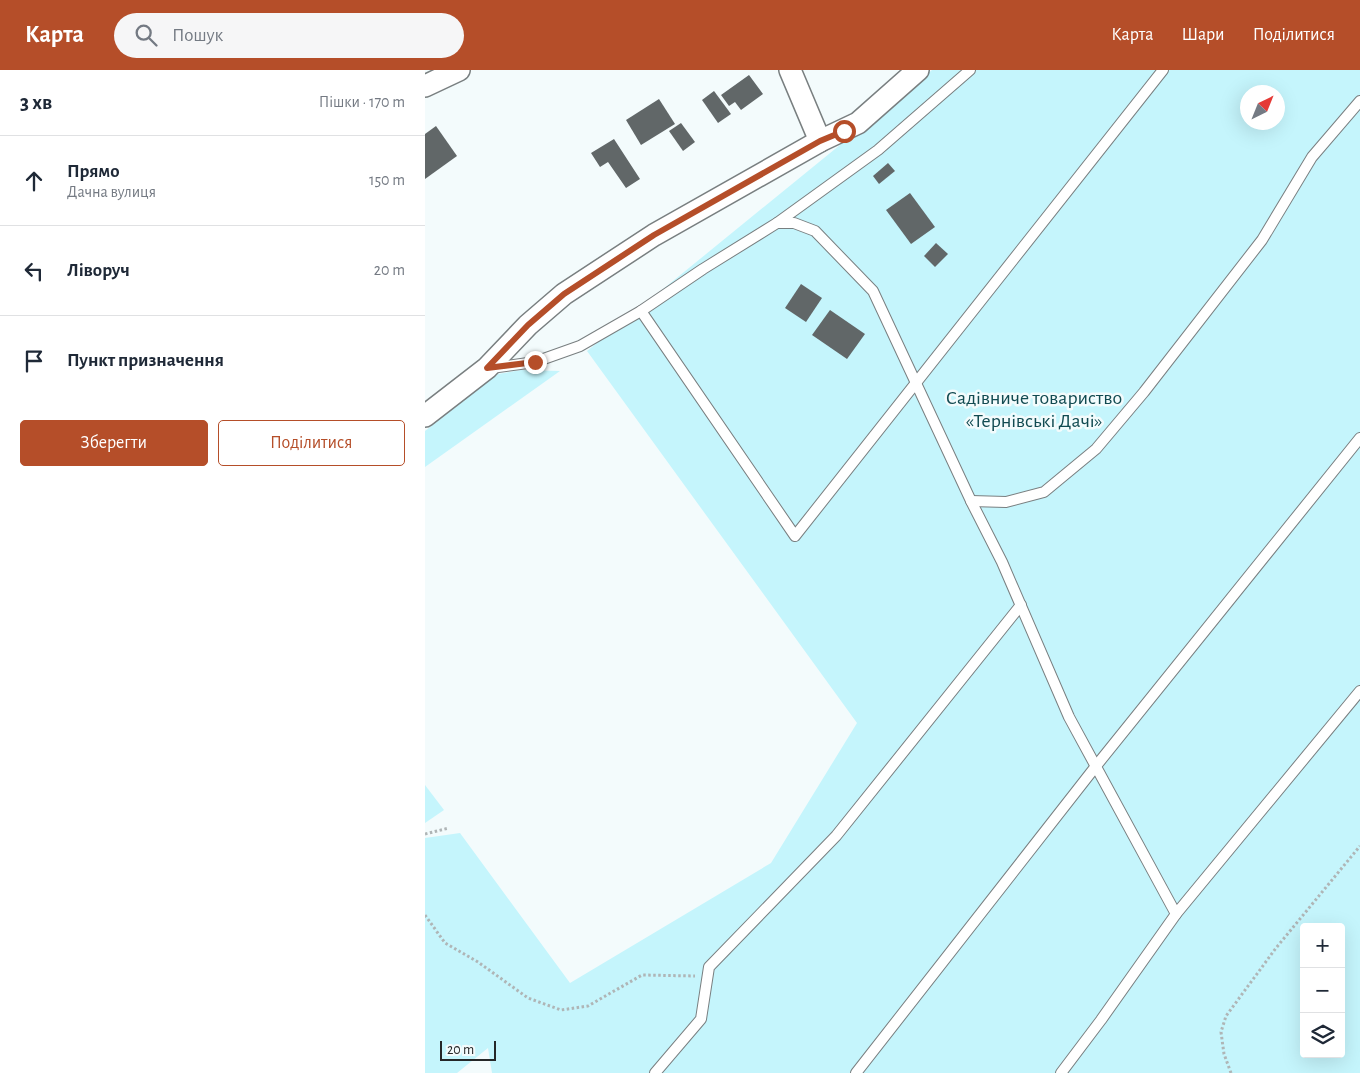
<!DOCTYPE html>
<html lang="uk">
<meta charset="utf-8">
<style>
:root{--surface:#fff;--page:#f6f6f7;--text:#1f2937;--muted:#747a83;--line:#e0e1e3;--accent:#b54e29}
body{margin:0;font-family:"Alegreya Sans",sans-serif;background:var(--page);color:var(--text)}
.controls{position:absolute;right:15px;bottom:15px;display:grid;overflow:hidden;border-radius:5px;box-shadow:0 5px 20px #0002}
.controls button{width:45px;height:45px;display:grid;place-items:center;padding:0;border:0;border-bottom:1px solid var(--line);background:var(--surface);color:var(--text);font:25px sans-serif}
.compass{position:absolute;left:815px;top:15px;width:45px;height:45px;border-radius:50%;background:var(--surface);box-shadow:0 5px 20px #0002;rotate:43deg}
.scale{position:absolute;left:15px;bottom:12px;width:56px;box-sizing:border-box;padding-left:5px;border:2px solid #252728;border-top:0;font-size:14px;line-height:18px;white-space:nowrap;color:#252728;-webkit-text-stroke:4px #f3fbfc;paint-order:stroke}
.stop{position:absolute;width:15px;height:15px;margin:-11px;border:4px solid #b54e29;border-radius:50%;background:#fff}
.stop.end{background:#b54e29;border-color:#fff;box-shadow:0 1px 5px #0008}
.list{margin:0;padding:0;list-style:none}
h2{display:flex;justify-content:space-between;align-items:center;height:65px;margin:0;padding:0 20px;font-size:21px}
h2 small{font-size:16px;font-weight:400;color:var(--muted)}
.list li{display:grid;grid-template-columns:32px 1fr auto;gap:15px;align-items:center;box-sizing:border-box;height:90px;padding:0 20px;border-top:1px solid var(--line)}
.list b{display:block;font-size:19px;white-space:nowrap}
.list p{margin:0;font-size:16px;white-space:nowrap;color:var(--muted)}
.list em{font-size:16px;font-style:normal;color:var(--muted)}
.actions{display:flex;gap:10px;padding:15px 20px}
.actions a{flex:1;padding:11px 0;border:1px solid var(--accent);border-radius:5px;text-align:center;font-size:18px;color:var(--accent)}
.actions .main{background:var(--accent);color:#fff}
.icon{flex:none;width:28px;height:28px;fill:none;stroke:currentColor;stroke-width:2;stroke-linecap:round;stroke-linejoin:round}
.map{position:relative;flex:none;width:935px;height:1003px;overflow:hidden}
header{display:flex;align-items:center;gap:30px;box-sizing:border-box;height:70px;padding:0 25px;background:var(--accent);color:#fff}
header strong{font-size:24px}
nav{display:flex;gap:28px;margin-inline-start:auto;font-size:18px}
.search{width:350px;height:45px;background:var(--page);display:flex;align-items:center;gap:12px;box-sizing:border-box;padding:0 18px;border-radius:28px;color:var(--muted);font-size:19px}
main{display:flex}
aside{flex:1;background:var(--surface)}
.map>svg:first-child{display:block}
</style>
<header>
<strong>Карта</strong>
<div class="search"><svg class="icon" aria-label="search" viewBox="0 0 24 24"><circle cx="10" cy="10" r="6"/><path d="M15 15l6 6"/></svg>Пошук</div>
<nav><a>Карта</a><a>Шари</a><a>Поділитися</a></nav>
</header>
<main>
<aside>
<h2>3 хв<small>Пішки · 170 m</small></h2>
<ul class="list">
<li><svg class="icon" aria-label="ahead" viewBox="0 0 24 24"><path d="M12 20V5M6 11l6-6 6 6"/></svg><div><b>Прямо</b><p>Дачна вулиця</p></div><em>150 m</em></li>
<li><svg class="icon" aria-label="left" viewBox="0 0 24 24"><path d="M17 20v-9H6M10 6l-5 5 5 5"/></svg><div><b>Ліворуч</b></div><em>20 m</em></li>
<li><svg class="icon" aria-label="arrive" viewBox="0 0 24 24"><path d="M6 21V4h12l-3 4 3 4H6"/></svg><div><b>Пункт призначення</b></div></li>
</ul>
<div class="actions"><a class="main">Зберегти</a><a>Поділитися</a></div>
</aside>
<div class="map">
<svg width="935" height="1003" viewBox="0 0 935 1003">
<rect width="100%" height="100%" fill="#f3fbfc"/>
<g fill="#c5f5fc" fill-rule="evenodd">
<path d="M 507,0 L 935,0 L 935,1003 L 67,1003 L 63,978 L 32,1003 L 0,1003 L 0,768 L 35,763 L 145,913 L 346,793 L 432,653 L 162,281 ZM 822,22 L 852,22 L 852,52 L 822,52 ZM 879,857 L 916,857 L 916,984 L 879,984 Z"/>
<polygon points="96,300 135,301 0,397 0,361 73,304"/>
<polygon points="0,715 19,740 0,753"/>
</g>
<g fill="#616768">
<polygon points="324,5 338,24 316,40 310,32 304,36 296,25"/>
<polygon points="289,21 306,44 293,53 277,30"/>
<polygon points="234,29 250,54 216,75 201,50"/>
<polygon points="256,53 270,72 258,81 244,61"/>
<polygon points="11,56 32,86 0,109 0,64"/>
<polygon points="189,69 215,109 201,118 183,92 175,97 166,83"/>
<polygon points="463,93 470,101 454,114 448,106"/>
<polygon points="485,123 510,157 486,174 461,140"/>
<polygon points="511,173 523,184 510,197 499,186"/>
<polygon points="376,214 397,228 381,252 360,238"/>
<polygon points="405,240 440,264 422,289 387,265"/>
</g>
<g fill="none" stroke-linecap="round" stroke-linejoin="round">
<defs>
<g id="service">
<polyline points="352,153 453,80 545,0"/>
<polyline points="216,241 370,466 738,0"/>
<polyline points="66,298 110,292 155,276 216,241 278,199 352,153 369,153 390,161 448,221 546,431 577,492 644,647 751,844"/>
<polyline points="546,431 581,432 619,422 671,379 719,322 837,170 887,87 935,31"/>
<polyline points="230,1003 276,949 284,897 411,766 596,535"/>
<polyline points="431,1003 671,696 935,368"/>
<polyline points="636,1003 676,950 751,844 935,621"/>
</g>
<g id="minor">
<polyline points="365,0 395,71"/>
<polyline points="0,16 34,0"/>
<polyline points="0,346 62,298 103,255 139,224 229,165 395,71 433,53 493,0"/>
</g>
</defs>
<use href="#service" stroke="#797f80" stroke-width="12"/>
<use href="#minor" stroke="#797f80" stroke-width="24"/>
<g stroke="#afb5b6" stroke-width="3" stroke-dasharray="2.5 2.5" stroke-linecap="butt">
<polyline points="0,764 24,758"/>
<polyline points="0,845 20,873 53,892 103,928 136,940 163,936 217,905 270,906"/>
<polyline points="806,1003 799,984 796,962 801,946 851,878 935,776"/>
</g>
<use href="#service" stroke="#fff" stroke-width="10"/>
<use href="#minor" stroke="#fff" stroke-width="21"/>
</g>
<g fill="none" stroke-linecap="round" stroke-linejoin="round">
<polyline stroke="#b54e29" stroke-width="6" points="110,292 62,298 103,255 139,224 229,165 395,71 419,61"/>
</g>
<g text-anchor="middle" dominant-baseline="central" stroke-width="5" stroke-linejoin="round" paint-order="stroke">
<g font-size="20" fill="#114a51" stroke="#f3fbfc">
<text x="609" y="328">Садівниче товариство<tspan x="609" dy="23">«Тернівські Дачі»</tspan></text>
</g>
</g>
</svg>
<div class="controls">
<button>+</button>
<button>−</button>
<button><svg class="icon" aria-label="layers" viewBox="0 0 24 24"><path d="M12 4l9 5-9 5-9-5zM3 14l9 5 9-5"/></svg></button>
</div>
<svg class="compass" viewBox="-18 -18 36 36"><path d="M0-13l5 13h-10z" fill="#e53935"/><path d="M0 13l5-13h-10z" fill="#747a83"/></svg>
<div class="scale">20 m</div>
<div class="stop" style="left:419px;top:61px"></div>
<div class="stop end" style="left:110px;top:292px"></div>
</div>
</main>
